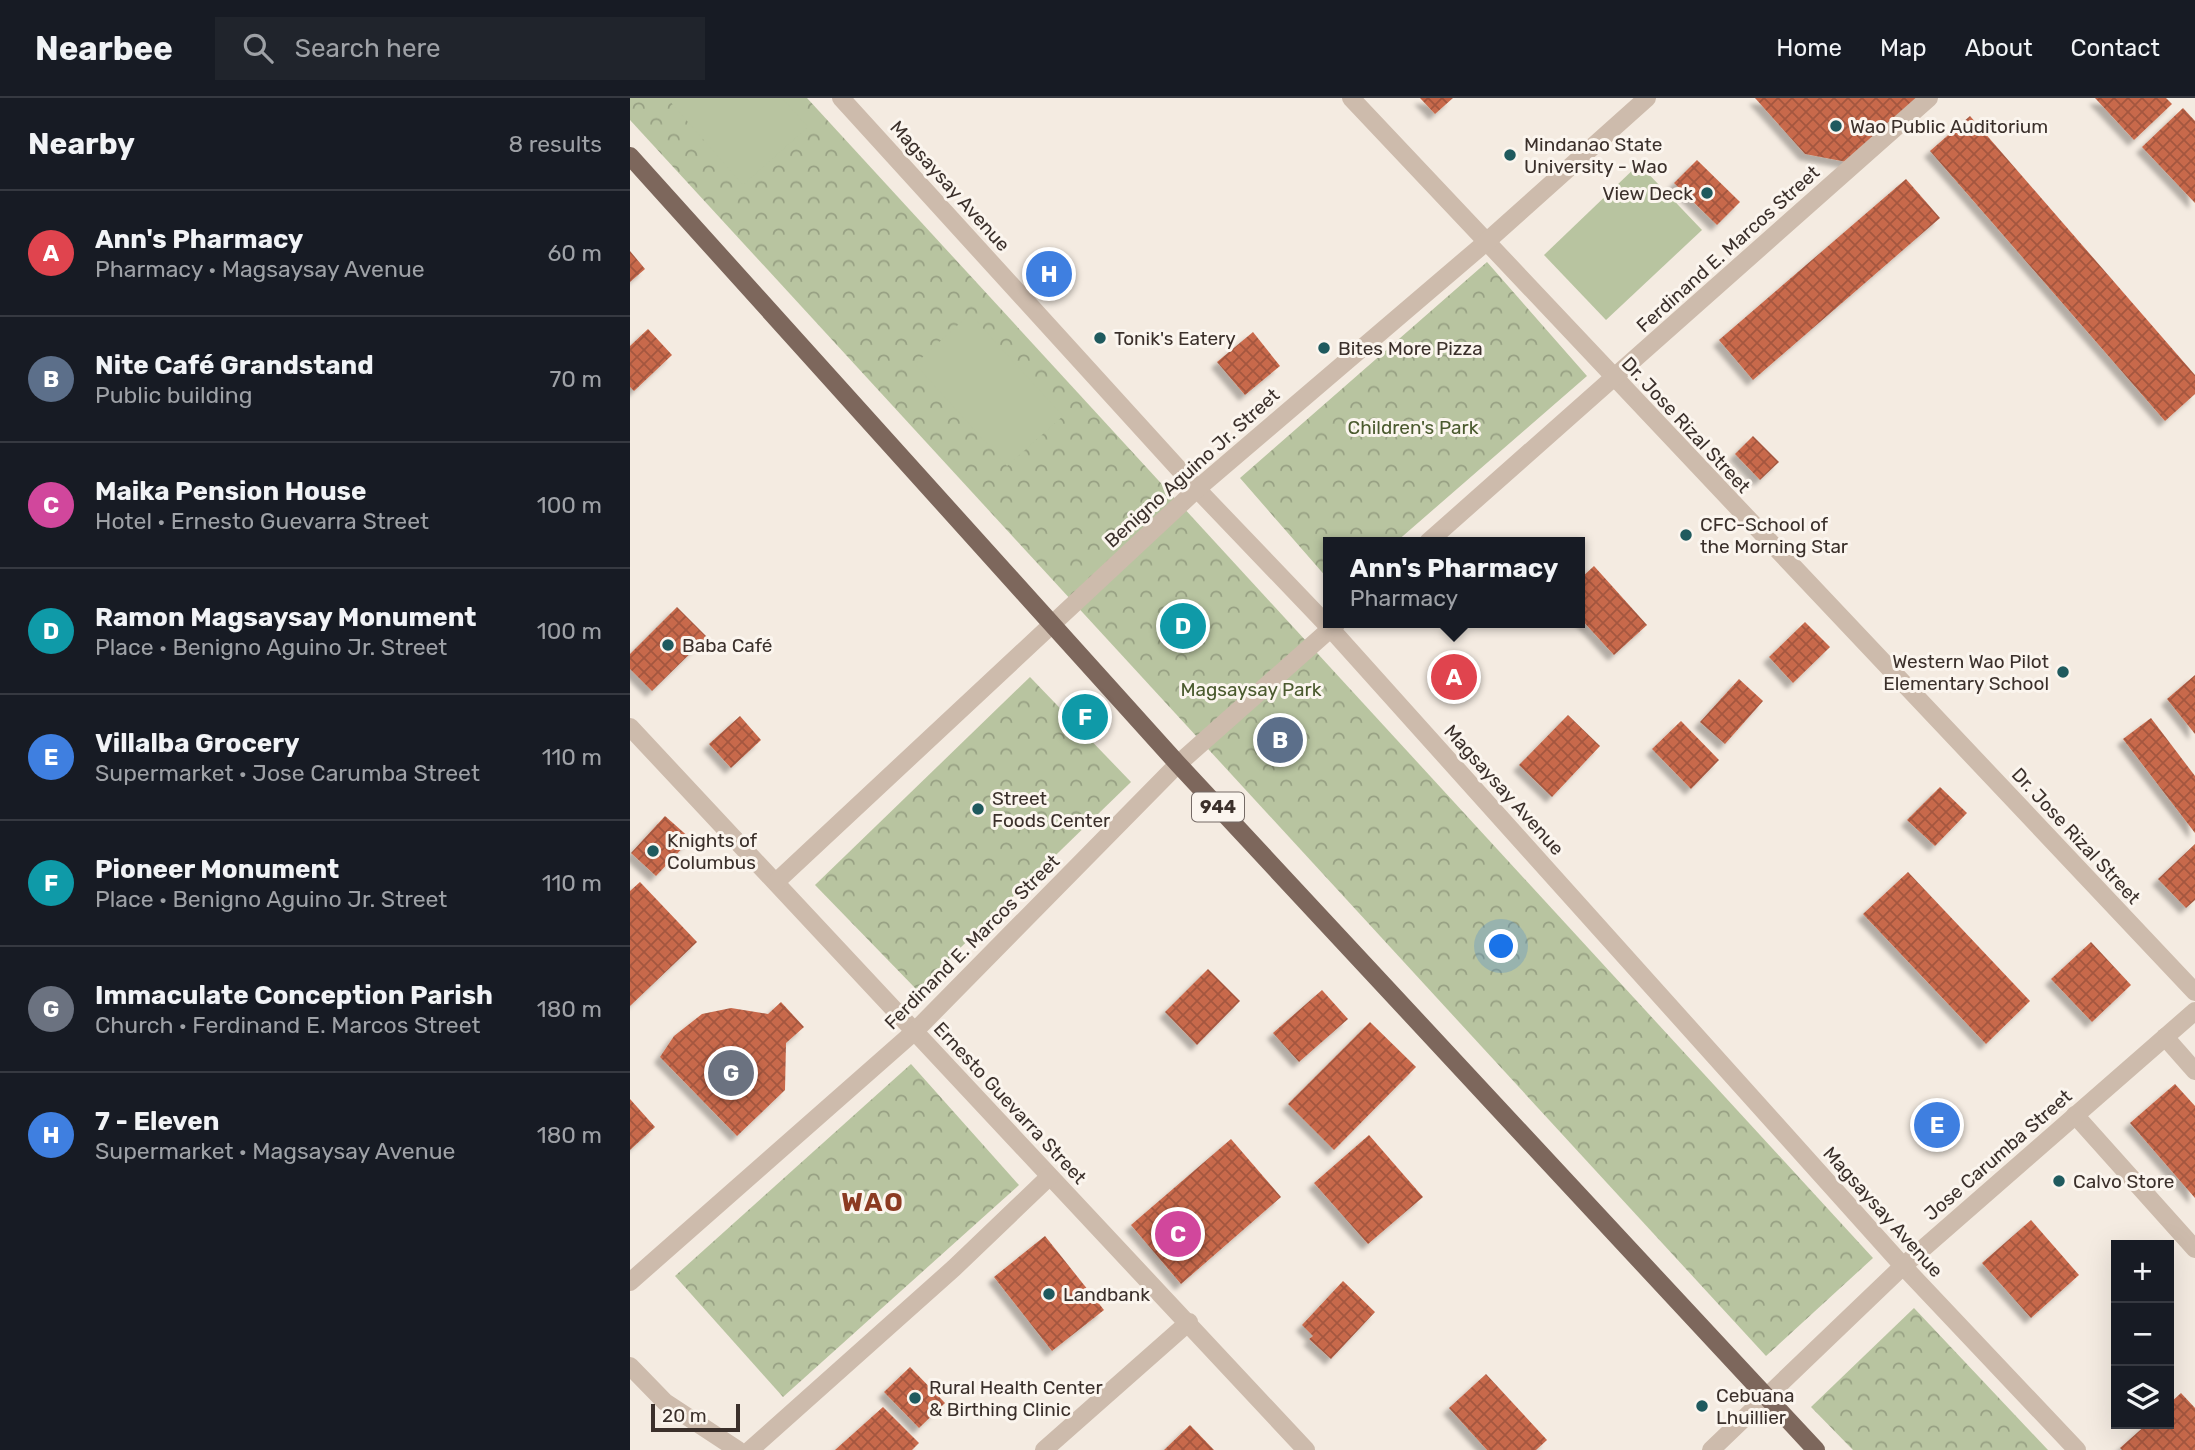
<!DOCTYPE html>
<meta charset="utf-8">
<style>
:root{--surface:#171b24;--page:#20242c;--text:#f1f3f6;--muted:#9ea1a6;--line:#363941;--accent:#db2777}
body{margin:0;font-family:Rubik,sans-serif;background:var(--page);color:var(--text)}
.controls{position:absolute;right:21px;bottom:21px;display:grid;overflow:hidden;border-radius:0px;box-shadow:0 7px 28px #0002}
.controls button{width:63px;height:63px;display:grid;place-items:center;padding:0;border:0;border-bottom:2px solid var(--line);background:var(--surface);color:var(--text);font:35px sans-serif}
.scale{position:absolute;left:21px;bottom:18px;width:89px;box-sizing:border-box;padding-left:7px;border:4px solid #3b302b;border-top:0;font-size:19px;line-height:24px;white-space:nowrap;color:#3b302b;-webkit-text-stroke:5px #fbf5ee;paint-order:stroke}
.you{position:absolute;left:872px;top:849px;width:24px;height:24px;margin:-18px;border:5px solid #fff;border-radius:50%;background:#1a73e8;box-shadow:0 0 0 10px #1a73e833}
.badge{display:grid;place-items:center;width:46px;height:46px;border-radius:50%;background:var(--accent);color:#fff;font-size:23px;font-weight:700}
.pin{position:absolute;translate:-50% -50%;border:4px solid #fff;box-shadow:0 2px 7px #0006}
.popup{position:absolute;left:693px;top:439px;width:262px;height:91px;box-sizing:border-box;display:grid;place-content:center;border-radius:0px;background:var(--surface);filter:drop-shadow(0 2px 5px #0005);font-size:23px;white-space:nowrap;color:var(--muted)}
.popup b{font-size:26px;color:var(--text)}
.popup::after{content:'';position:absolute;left:50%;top:100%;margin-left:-14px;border:14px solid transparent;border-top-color:var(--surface)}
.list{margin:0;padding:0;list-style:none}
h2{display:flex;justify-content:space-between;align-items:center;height:91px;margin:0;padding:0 28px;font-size:30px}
h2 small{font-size:23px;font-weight:400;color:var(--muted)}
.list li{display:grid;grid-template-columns:46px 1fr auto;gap:21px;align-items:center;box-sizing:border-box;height:126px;padding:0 28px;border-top:2px solid var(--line)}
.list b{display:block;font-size:26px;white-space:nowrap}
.list p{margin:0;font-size:23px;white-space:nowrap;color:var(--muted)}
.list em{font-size:23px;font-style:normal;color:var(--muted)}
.icon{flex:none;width:38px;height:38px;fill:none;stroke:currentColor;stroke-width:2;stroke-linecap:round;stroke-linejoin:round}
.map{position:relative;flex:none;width:1565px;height:1352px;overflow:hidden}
header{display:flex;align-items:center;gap:42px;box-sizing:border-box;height:98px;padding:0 35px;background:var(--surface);border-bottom:2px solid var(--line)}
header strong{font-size:33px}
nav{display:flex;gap:38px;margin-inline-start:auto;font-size:24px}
.search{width:490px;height:63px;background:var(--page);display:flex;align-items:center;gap:18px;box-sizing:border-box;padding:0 24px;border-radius:0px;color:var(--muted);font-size:26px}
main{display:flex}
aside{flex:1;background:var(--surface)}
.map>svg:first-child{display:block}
</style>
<header>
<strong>Nearbee</strong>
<div class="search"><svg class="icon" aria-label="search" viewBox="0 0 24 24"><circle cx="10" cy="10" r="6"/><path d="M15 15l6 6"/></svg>Search here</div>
<nav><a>Home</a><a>Map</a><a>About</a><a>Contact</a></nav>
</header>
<main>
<aside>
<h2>Nearby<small>8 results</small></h2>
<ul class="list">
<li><span class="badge" style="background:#e0444e">A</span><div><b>Ann's Pharmacy</b><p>Pharmacy · Magsaysay Avenue</p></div><em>60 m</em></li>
<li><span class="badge" style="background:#5c6f8a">B</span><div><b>Nite Café Grandstand</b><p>Public building</p></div><em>70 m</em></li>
<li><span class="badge" style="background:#d1479c">C</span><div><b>Maika Pension House</b><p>Hotel · Ernesto Guevarra Street</p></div><em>100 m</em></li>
<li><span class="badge" style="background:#0f9aa8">D</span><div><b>Ramon Magsaysay Monument</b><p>Place · Benigno Aguino Jr. Street</p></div><em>100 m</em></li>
<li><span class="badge" style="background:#3f7fe0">E</span><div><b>Villalba Grocery</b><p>Supermarket · Jose Carumba Street</p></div><em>110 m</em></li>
<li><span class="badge" style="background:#0f9aa8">F</span><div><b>Pioneer Monument</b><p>Place · Benigno Aguino Jr. Street</p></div><em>110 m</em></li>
<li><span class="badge" style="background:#6b7280">G</span><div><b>Immaculate Conception Parish</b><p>Church · Ferdinand E. Marcos Street</p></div><em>180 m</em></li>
<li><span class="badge" style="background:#3f7fe0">H</span><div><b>7 - Eleven</b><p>Supermarket · Magsaysay Avenue</p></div><em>180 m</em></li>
</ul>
</aside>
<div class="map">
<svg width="1565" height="1352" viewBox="0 0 1565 1352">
<defs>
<pattern id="park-crowns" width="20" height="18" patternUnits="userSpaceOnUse" patternTransform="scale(1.75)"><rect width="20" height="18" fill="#b8c4a0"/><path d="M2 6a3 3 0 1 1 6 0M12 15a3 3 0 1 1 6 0" fill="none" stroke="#97a083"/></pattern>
<pattern id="building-cross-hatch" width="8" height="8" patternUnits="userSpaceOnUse" patternTransform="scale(1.75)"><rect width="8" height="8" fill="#c8694b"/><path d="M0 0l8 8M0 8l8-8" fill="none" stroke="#a4573f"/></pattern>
<filter id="shadow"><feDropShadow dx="-6" dy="6" stdDeviation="2" flood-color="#0004"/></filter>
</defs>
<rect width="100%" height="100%" fill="#f4ebe1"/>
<g fill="url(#park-crowns)">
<polygon points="0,0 177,0 1243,1160 1136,1258 0,22"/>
<polygon points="857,164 957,278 766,444 698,444 698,481 610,380"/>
<polygon points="400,579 501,684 287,892 185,787"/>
<polygon points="281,966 389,1087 153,1299 45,1178"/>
<polygon points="1284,1210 1418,1352 1223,1352 1181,1309"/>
</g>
<g fill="#b8c4a0">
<polygon points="37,0 152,0 178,29 113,87"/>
<polygon points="1009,66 1072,132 976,222 914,157"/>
<polygon points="340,216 433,318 377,368 285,266"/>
</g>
<g fill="url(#building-cross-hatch)" filter="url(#shadow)">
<polygon points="790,0 823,0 805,16"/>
<polygon points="1125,0 1291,0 1222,65 1175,56"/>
<polygon points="1465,0 1536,0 1542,6 1504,42"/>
<polygon points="1553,10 1565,23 1565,105 1512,49"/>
<polygon points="1340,18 1565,277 1565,296 1535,323 1300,53"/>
<polygon points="1067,62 1110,104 1087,127 1044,85"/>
<polygon points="1276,81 1310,120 1123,282 1089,242"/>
<polygon points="0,153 15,171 0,184"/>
<polygon points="18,231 42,257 4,293 0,289 0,248"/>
<polygon points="623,234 650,268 615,297 587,264"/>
<polygon points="1123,338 1149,364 1130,382 1105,356"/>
<polygon points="964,468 1017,527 984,557 950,520 950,481"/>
<polygon points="47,509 77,539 22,593 0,571 0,556"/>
<polygon points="1175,524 1200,549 1163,585 1139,559"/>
<polygon points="1565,577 1565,636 1537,601"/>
<polygon points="1109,581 1133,603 1095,646 1070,624"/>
<polygon points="938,617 970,648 922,699 889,667"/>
<polygon points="110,618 131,642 101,670 79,646"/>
<polygon points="1521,620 1565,678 1565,735 1493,641"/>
<polygon points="1051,623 1089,662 1061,691 1022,651"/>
<polygon points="1310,689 1337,715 1305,748 1277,722"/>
<polygon points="35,718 61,741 26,778 1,755"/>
<polygon points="1565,746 1565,802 1556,810 1528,781"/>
<polygon points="1278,774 1400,903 1356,946 1233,816"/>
<polygon points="10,784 67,844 0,908 0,793"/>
<polygon points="1461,844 1501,887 1462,924 1421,881"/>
<polygon points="578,871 610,903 567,947 535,914"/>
<polygon points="692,892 718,921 669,964 643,935"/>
<polygon points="151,904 174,929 156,945 155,992 107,1038 30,959 44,938 72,916 101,910 138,916"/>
<polygon points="740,924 786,969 704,1052 658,1006"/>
<polygon points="1545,986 1565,1008 1565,1100 1500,1025"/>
<polygon points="0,1001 25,1029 0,1052"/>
<polygon points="739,1037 793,1099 738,1146 684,1085"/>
<polygon points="601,1041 651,1099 551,1186 501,1127"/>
<polygon points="1401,1122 1449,1177 1401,1220 1352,1165"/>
<polygon points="415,1138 474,1212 422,1253 364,1179"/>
<polygon points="713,1183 745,1214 701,1261 679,1241 683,1238 672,1227"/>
<polygon points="280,1269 315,1305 289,1330 254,1294"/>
<polygon points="856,1276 917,1342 906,1352 857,1352 819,1310"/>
<polygon points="1551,1295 1565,1310 1565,1352 1492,1352 1490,1350 1517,1326 1539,1326 1539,1306"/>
<polygon points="253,1309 289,1345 282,1352 205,1352"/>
<polygon points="560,1327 584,1352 534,1352"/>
</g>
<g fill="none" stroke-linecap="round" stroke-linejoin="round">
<g stroke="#cdbbac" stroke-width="18">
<polyline points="211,0 567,391 700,530 1273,1168 1447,1352"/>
<polyline points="721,0 1565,894"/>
<polyline points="798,444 1299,0"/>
<polyline points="0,629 676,1352"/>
<polyline points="146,784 567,391 855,145 1017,0"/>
<polyline points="1535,939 1565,973"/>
<polyline points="1445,1017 1565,1151"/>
<polyline points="0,1184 285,933 548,666 707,525"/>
<polyline points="0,1268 35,1304 108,1352"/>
<polyline points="120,1352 324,1170 419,1079"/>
<polyline points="414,1352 559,1224"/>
<polyline points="1081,1352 1273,1168 1565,913"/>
</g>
<polyline stroke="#7d675c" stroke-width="18" points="0,58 548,666 1186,1352"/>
</g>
<g fill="#1f5a5e" stroke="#fbf5ee" stroke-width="2.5">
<circle cx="1206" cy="28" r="7"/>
<circle cx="880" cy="57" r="7"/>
<circle cx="1077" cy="95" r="7"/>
<circle cx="470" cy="240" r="7"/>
<circle cx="694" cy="250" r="7"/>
<circle cx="1056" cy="437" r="7"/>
<circle cx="38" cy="547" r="7"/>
<circle cx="1433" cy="574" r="7"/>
<circle cx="348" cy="711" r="7"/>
<circle cx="23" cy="753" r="7"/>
<circle cx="1429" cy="1083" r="7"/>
<circle cx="419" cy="1196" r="7"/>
<circle cx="285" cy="1300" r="7"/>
<circle cx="1072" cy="1308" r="7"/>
</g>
<g text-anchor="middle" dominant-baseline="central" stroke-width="6" stroke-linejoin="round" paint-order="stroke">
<rect fill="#fbf5ee" stroke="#756b66" stroke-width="2" x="562" y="694.5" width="52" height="29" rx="5"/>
<g font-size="18" font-weight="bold" fill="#3b302b">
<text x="588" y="709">944</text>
</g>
<g font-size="19" fill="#3b302b" stroke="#fbf5ee" text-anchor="start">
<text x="1220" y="28">Wao Public Auditorium</text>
<text x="894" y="46">Mindanao State<tspan x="894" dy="22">University - Wao</tspan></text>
<text x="1063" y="95" text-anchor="end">View Deck</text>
<text x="484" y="240">Tonik's Eatery</text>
<text x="708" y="250">Bites More Pizza</text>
<text x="1070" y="426">CFC-School of<tspan x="1070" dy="22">the Morning Star</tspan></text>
<text x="52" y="547">Baba Café</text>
<text x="1419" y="563" text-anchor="end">Western Wao Pilot<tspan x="1419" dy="22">Elementary School</tspan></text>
<text x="362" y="700">Street<tspan x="362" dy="22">Foods Center</tspan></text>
<text x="37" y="742">Knights of<tspan x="37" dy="22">Columbus</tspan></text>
<text x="1443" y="1083">Calvo Store</text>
<text x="433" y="1196">Landbank</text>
<text x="299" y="1289">Rural Health Center<tspan x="299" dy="22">&amp; Birthing Clinic</tspan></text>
<text x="1086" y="1297">Cebuana<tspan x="1086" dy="22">Lhuillier</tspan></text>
</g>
<g font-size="19" fill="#3b302b" stroke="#fbf5ee">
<text transform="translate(320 88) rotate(48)">Magsaysay Avenue</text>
<text transform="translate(1098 151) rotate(-42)">Ferdinand E. Marcos Street</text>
<text transform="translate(1056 327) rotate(47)">Dr. Jose Rizal Street</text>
<text transform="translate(562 370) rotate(-42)">Benigno Aguino Jr. Street</text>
<text transform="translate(874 692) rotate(48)">Magsaysay Avenue</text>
<text transform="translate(1446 738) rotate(47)">Dr. Jose Rizal Street</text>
<text transform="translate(342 844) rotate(-45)">Ferdinand E. Marcos Street</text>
<text transform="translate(380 1005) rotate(47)">Ernesto Guevarra Street</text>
<text transform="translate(1368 1057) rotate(-41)">Jose Carumba Street</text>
<text transform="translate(1253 1114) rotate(48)">Magsaysay Avenue</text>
</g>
<g font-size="19" fill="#4a5a2e" stroke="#fbf5ee">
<text x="783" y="329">Children's Park</text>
<text x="621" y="591">Magsaysay Park</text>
</g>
<g font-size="26" font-weight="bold" letter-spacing="2" fill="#8c3b22" stroke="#fbf5ee">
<text x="243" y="1104">WAO</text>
</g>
</g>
</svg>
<div class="controls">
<button>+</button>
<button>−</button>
<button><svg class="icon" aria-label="layers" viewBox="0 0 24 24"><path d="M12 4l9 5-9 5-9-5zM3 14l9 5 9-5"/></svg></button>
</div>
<div class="scale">20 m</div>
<div class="you"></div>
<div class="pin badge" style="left:824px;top:579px;background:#e0444e">A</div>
<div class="popup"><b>Ann's Pharmacy</b>Pharmacy</div>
<div class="pin badge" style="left:650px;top:642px;background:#5c6f8a">B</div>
<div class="pin badge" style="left:548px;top:1136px;background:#d1479c">C</div>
<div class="pin badge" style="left:553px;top:528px;background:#0f9aa8">D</div>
<div class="pin badge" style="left:1307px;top:1027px;background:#3f7fe0">E</div>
<div class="pin badge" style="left:455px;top:619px;background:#0f9aa8">F</div>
<div class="pin badge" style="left:101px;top:975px;background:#6b7280">G</div>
<div class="pin badge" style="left:419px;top:176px;background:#3f7fe0">H</div>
</div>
</main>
